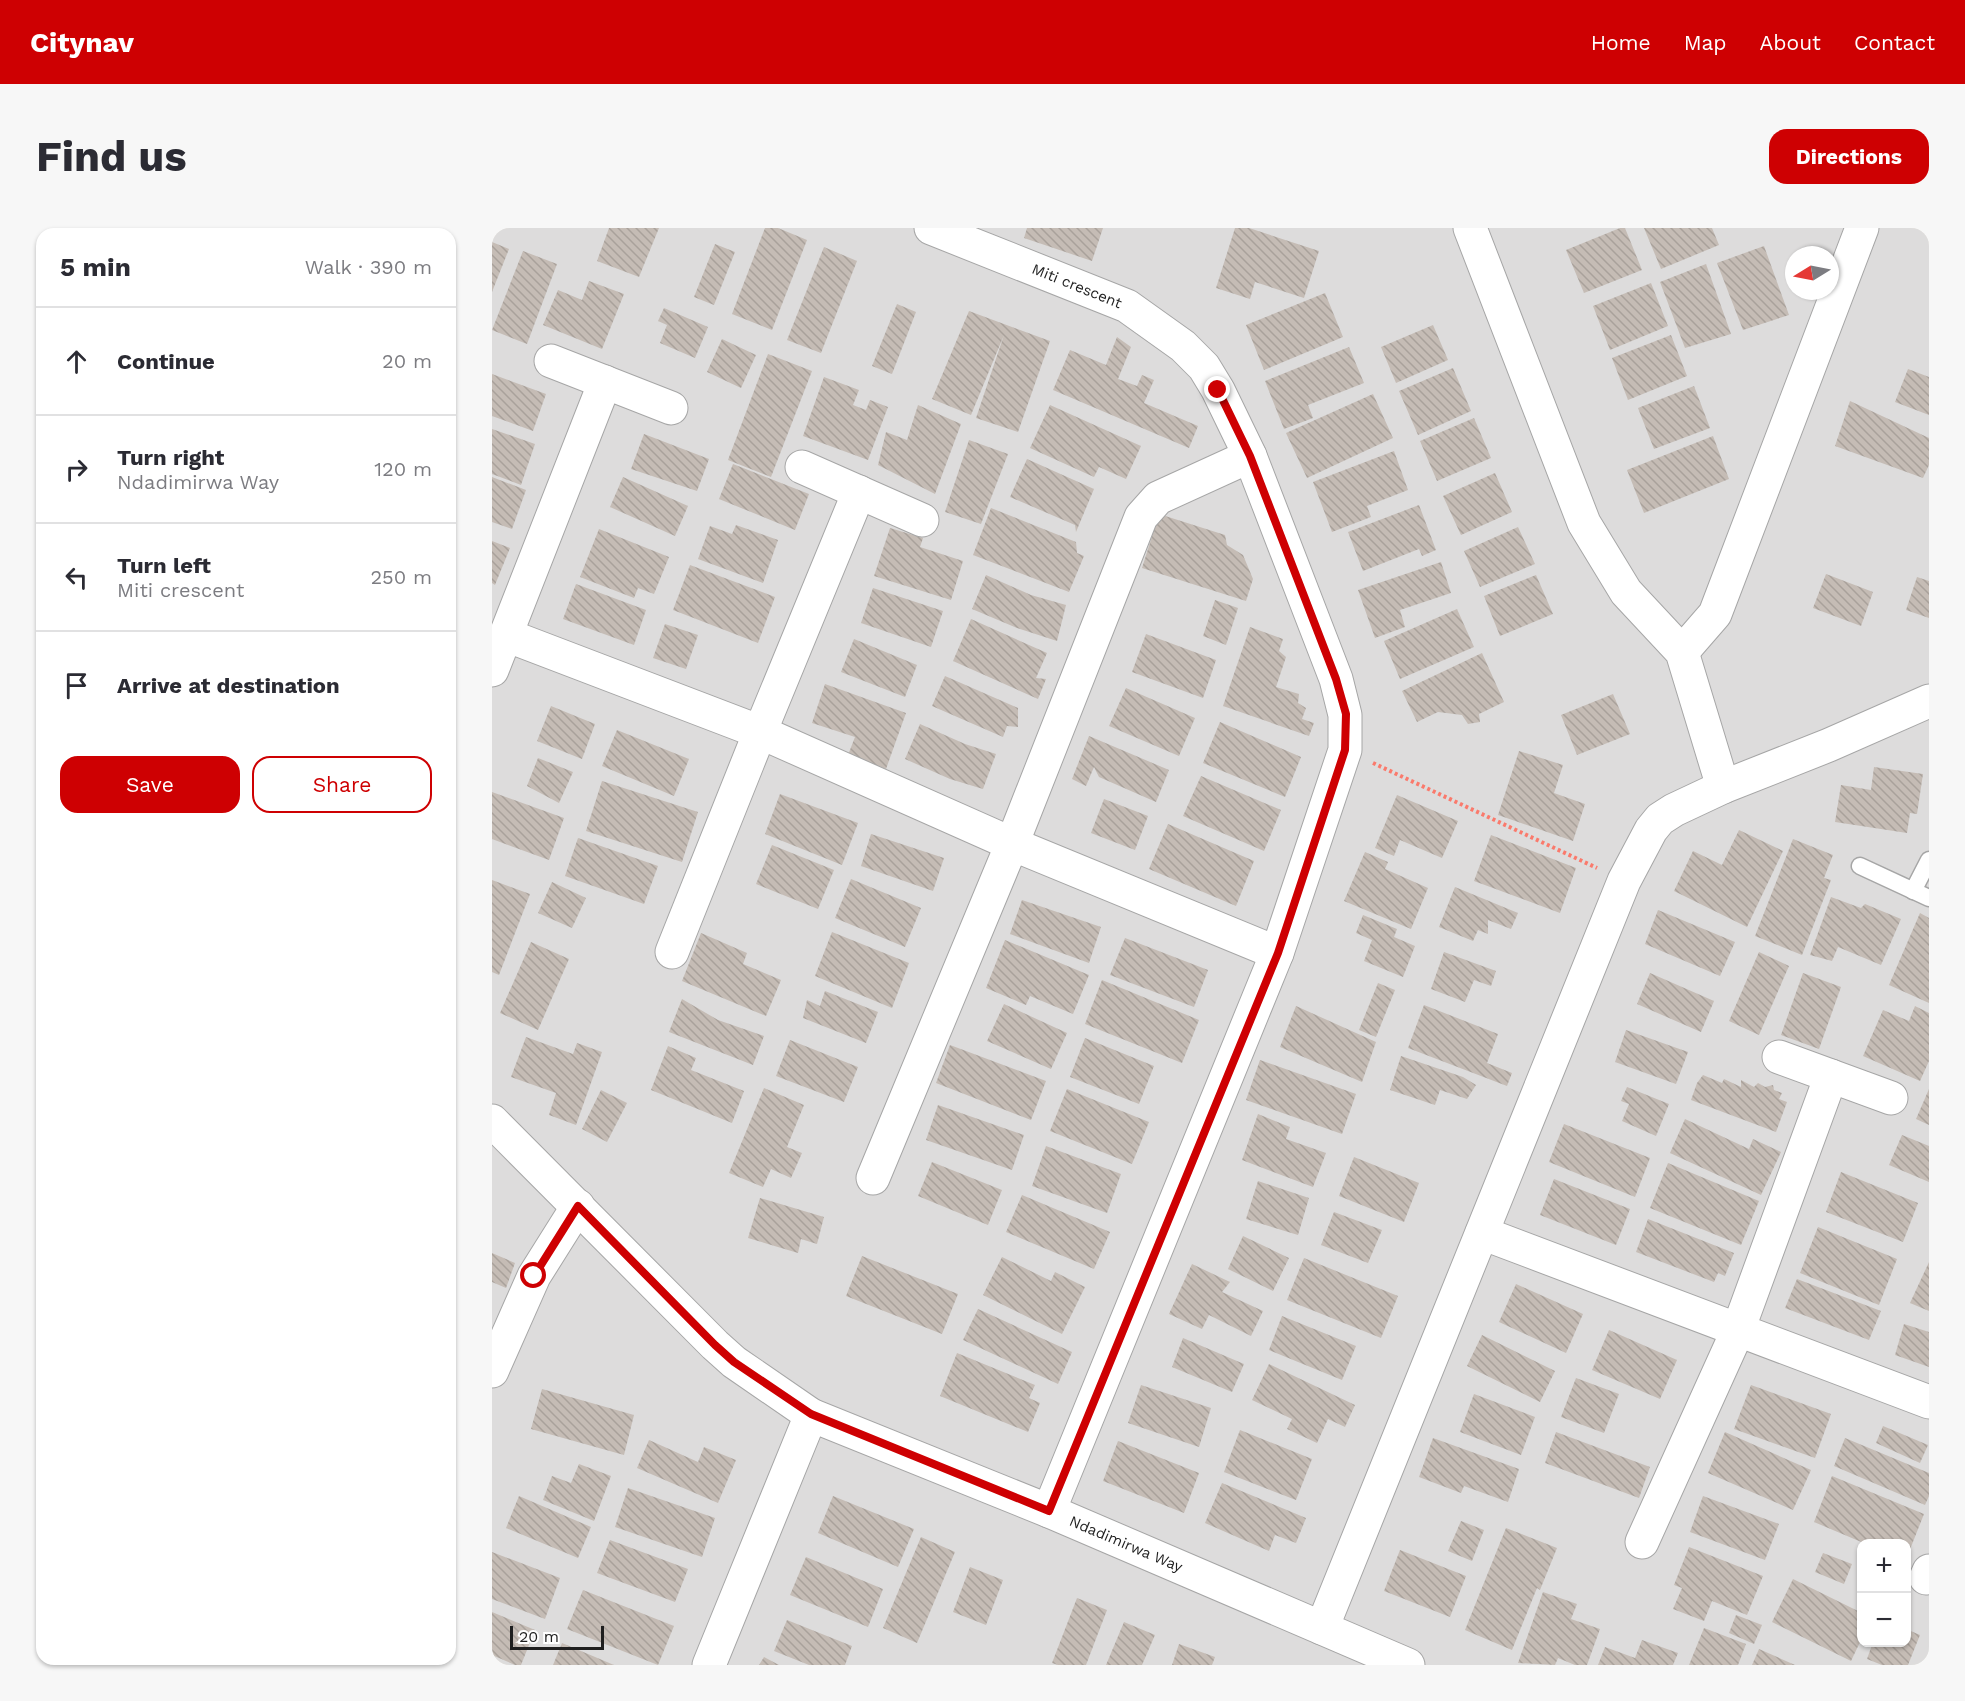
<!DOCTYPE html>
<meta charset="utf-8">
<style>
:root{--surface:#fff;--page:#f7f7f7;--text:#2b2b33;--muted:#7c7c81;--line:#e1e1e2;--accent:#ce0002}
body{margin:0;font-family:"Work Sans",sans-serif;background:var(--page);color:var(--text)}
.controls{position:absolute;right:18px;bottom:18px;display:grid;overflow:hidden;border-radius:12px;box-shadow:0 2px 4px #0004}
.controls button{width:54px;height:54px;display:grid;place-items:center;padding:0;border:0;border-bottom:2px solid var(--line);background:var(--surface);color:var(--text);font:30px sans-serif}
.compass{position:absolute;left:1293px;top:18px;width:54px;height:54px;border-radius:50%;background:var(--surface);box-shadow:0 2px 4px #0004;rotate:260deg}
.scale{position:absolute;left:18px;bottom:15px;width:94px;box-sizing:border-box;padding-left:6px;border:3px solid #1f1f1f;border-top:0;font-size:16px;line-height:21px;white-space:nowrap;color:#1f1f1f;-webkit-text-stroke:4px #fff;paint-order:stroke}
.stop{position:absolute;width:18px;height:18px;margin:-14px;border:4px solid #ce0002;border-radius:50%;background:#fff}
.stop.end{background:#ce0002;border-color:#fff;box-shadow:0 2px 6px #0008}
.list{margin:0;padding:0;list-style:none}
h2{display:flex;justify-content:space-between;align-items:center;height:78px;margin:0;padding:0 24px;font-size:26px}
h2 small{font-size:20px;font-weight:400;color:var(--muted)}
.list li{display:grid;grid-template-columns:39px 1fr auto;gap:18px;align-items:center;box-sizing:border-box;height:108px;padding:0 24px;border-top:2px solid var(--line)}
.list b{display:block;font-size:22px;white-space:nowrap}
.list p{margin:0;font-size:20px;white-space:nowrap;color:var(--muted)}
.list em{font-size:20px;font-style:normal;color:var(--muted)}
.actions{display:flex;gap:12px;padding:18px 24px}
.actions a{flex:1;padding:14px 0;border:2px solid var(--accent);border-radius:18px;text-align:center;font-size:21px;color:var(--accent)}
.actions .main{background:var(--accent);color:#fff}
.icon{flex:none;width:33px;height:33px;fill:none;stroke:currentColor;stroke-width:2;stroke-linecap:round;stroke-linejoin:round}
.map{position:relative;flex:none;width:1437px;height:1437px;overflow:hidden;border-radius:18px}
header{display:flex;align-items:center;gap:36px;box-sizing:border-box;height:84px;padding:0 30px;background:var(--accent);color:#fff}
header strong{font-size:28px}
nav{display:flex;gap:33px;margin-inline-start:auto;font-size:21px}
.intro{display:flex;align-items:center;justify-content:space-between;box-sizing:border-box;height:144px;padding:0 36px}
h1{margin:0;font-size:42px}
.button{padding:15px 27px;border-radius:18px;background:var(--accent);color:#fff;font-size:21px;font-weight:700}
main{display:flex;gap:36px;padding:0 36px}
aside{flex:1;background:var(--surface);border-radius:18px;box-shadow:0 2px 4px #0004}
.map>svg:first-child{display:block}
</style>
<header>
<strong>Citynav</strong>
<nav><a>Home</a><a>Map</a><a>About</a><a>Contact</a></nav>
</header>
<div class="intro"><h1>Find us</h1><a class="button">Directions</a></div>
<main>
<aside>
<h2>5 min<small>Walk · 390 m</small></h2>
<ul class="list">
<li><svg class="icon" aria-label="ahead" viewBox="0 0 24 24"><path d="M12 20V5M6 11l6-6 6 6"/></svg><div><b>Continue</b></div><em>20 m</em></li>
<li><svg class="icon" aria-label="right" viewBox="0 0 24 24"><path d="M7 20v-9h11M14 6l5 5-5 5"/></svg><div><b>Turn right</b><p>Ndadimirwa Way</p></div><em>120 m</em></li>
<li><svg class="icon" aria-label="left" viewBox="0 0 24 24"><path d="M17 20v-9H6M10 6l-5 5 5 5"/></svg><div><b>Turn left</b><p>Miti crescent</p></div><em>250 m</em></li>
<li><svg class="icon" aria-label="arrive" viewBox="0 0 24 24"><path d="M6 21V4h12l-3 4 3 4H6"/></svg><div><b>Arrive at destination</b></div></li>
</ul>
<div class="actions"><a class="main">Save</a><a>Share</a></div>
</aside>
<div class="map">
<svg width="1437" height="1437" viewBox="0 0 1437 1437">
<defs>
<pattern id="building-back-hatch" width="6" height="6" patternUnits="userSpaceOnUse" patternTransform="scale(1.5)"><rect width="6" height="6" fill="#c5bcb5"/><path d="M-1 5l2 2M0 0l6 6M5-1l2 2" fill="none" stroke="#a9a19b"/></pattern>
</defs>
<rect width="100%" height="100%" fill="#f0ece5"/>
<path fill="#dddcdc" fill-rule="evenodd" d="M 0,0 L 1437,0 L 1437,1437 L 0,1437 ZM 1302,27 L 1338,27 L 1338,63 L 1302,63 ZM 1370,1316 L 1414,1316 L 1414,1414 L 1370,1414 Z"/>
<g fill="url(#building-back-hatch)">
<polygon points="117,0 167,0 147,49 105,33"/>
<polygon points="273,0 286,0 315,12 280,102 240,86"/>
<polygon points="535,0 611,0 600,33 532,10"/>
<polygon points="743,0 757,0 827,23 812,70 763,54 758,71 724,60"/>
<polygon points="1128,0 1133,0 1150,42 1092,65 1074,22"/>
<polygon points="1152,0 1220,0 1227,17 1169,41"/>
<polygon points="0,14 17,21 0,64"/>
<polygon points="223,16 243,24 222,77 202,69"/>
<polygon points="1272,18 1297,87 1251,102 1225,35"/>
<polygon points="332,19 365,33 329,125 295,112"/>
<polygon points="31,23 65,36 35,116 0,102"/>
<polygon points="1214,36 1239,106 1193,120 1168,54"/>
<polygon points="97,53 132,66 110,121 51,97 66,62 90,72"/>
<polygon points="1159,55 1176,98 1118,122 1101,78"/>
<polygon points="833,65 851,109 772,142 754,97"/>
<polygon points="405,76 424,84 400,146 380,138"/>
<polygon points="172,80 216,99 203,130 168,115 175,97 166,93"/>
<polygon points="477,83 558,113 526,204 484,190 512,107 479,187 440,171"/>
<polygon points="941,97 956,132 904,155 889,119"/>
<polygon points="1179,107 1195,148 1136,172 1120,130"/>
<polygon points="625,109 639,119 626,151 645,158 650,147 662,152 652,175 706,198 697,220 561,162 578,122 614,137"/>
<polygon points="230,111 264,127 249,160 215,144"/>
<polygon points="857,119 872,155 816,177 821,190 792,201 773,153"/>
<polygon points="276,126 320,143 279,249 236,232"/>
<polygon points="961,140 979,183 926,207 907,163"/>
<polygon points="1416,141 1437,149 1437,187 1403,174"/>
<polygon points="0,146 54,166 41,203 0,188"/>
<polygon points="332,149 367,162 361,177 374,182 378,172 396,179 376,232 311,208"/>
<polygon points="1202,158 1218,200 1162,221 1146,180"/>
<polygon points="881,166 901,210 815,250 794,205"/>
<polygon points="1358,173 1437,210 1437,237 1431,250 1343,218"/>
<polygon points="426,177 469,196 443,266 386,237 394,204 415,212"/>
<polygon points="558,177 649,218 634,251 607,239 602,249 538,220"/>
<polygon points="982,190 999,230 945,253 928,213"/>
<polygon points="0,201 43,216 29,257 0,246"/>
<polygon points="152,206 217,231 205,263 139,241"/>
<polygon points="1221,208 1237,251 1152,285 1135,242"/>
<polygon points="477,212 516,226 489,296 453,284"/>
<polygon points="902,223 916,262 875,278 879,289 840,304 821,254"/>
<polygon points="535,231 602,261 584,304 583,297 518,269"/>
<polygon points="241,236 317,266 303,302 227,271"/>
<polygon points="1003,245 1020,284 969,307 951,268"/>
<polygon points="0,249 34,262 20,301 0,294"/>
<polygon points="131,249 196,278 183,308 118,279"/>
<polygon points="927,277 944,322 930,328 927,321 871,343 856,304"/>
<polygon points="499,280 584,314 585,325 592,328 577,364 481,327"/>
<polygon points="667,286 733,307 735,317 751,327 761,351 754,373 650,340"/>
<polygon points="244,297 286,312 271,355 206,331 218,298 240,306"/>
<polygon points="1026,299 1043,336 988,359 972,323"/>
<polygon points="398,300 431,310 428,319 471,333 459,372 382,348"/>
<polygon points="107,301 177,329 162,366 146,360 142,370 88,349"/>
<polygon points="0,313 18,320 3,357 0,355"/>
<polygon points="949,334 959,365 908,382 913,399 883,410 866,362"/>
<polygon points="198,337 283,369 266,415 181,382"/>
<polygon points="1334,346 1381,364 1369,398 1321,380"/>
<polygon points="494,347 539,367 574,377 565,413 525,400 480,381"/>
<polygon points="1044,347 1061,386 1008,408 992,368"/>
<polygon points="1425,349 1437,353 1437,390 1414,382"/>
<polygon points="84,356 154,382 142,417 71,391"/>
<polygon points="381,360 451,383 439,419 369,395"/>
<polygon points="723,372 746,380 734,417 711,408"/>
<polygon points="965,381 982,419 908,451 892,413"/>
<polygon points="479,391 555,425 544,450 554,451 546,471 461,433"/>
<polygon points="173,396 206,407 194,441 161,430"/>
<polygon points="758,399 791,411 787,423 794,429 784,459 807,466 806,475 814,480 810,491 822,495 817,508 731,478"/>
<polygon points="654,406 724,432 711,470 640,444"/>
<polygon points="362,411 425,437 413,469 349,444"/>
<polygon points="990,425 1012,474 987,486 988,494 976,496 970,487 946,484 925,494 910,463"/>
<polygon points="453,448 526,480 526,499 515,498 511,509 440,478"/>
<polygon points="333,456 414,485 394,541 356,527 363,509 320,495"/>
<polygon points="634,460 703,490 687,528 617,498"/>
<polygon points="1121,466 1138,506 1085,527 1069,487"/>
<polygon points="59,478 103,496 90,531 45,513"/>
<polygon points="728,494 809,529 793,569 711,535"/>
<polygon points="428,496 473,516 504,526 491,561 458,551 413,531"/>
<polygon points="125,502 197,531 182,568 110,538"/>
<polygon points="597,508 677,542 664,574 607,549 602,539 594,558 580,551"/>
<polygon points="1027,523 1071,537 1062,565 1093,576 1081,613 1006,587"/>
<polygon points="46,530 81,544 67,575 35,558"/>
<polygon points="1382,539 1431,546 1425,586 1418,585 1415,605 1343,594 1349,557 1379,562"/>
<polygon points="709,548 789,582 772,623 691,588"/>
<polygon points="110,553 206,584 190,634 94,603"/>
<polygon points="0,564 72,590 57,632 0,611"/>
<polygon points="288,566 366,595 350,637 273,606"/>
<polygon points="905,567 966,593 950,630 908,612 902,628 883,620"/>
<polygon points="612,571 656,588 643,622 599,605"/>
<polygon points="676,596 762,633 744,678 657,641"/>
<polygon points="1247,602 1291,623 1255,699 1182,663 1201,623 1230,637"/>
<polygon points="379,606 452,630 441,663 369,638"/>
<polygon points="999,607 1084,640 1068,685 982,653"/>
<polygon points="86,610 166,638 152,676 73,648"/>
<polygon points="1301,611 1341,627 1332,650 1339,652 1310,727 1263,708"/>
<polygon points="280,617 342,642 326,681 264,656"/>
<polygon points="873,624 896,634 893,641 936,660 919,701 852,673"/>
<polygon points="359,651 429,680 413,719 343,690"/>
<polygon points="0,652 38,666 7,747 0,744"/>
<polygon points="60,654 94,670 80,700 46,685"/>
<polygon points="963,659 1026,685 1019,701 996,692 996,706 986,702 981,713 947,699"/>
<polygon points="1339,669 1369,680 1373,676 1409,691 1389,737 1346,719 1340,733 1318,727"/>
<polygon points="530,672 609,699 597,735 518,706"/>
<polygon points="1166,682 1243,714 1228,748 1153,716"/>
<polygon points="1428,685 1437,690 1437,775 1397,757"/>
<polygon points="871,687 905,701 902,709 923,718 911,749 872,733 880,712 864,705"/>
<polygon points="340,704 417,735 400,780 323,748"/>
<polygon points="209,705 255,725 251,736 289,752 274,788 190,753"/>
<polygon points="633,710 716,742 702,779 618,747"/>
<polygon points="513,712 597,747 581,786 538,768 534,777 494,760"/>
<polygon points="39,714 77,731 46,802 8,785"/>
<polygon points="952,724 1004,743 999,758 982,752 973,774 939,761"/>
<polygon points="1267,724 1297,738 1267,807 1237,793"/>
<polygon points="1158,745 1222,773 1209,804 1145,776"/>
<polygon points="1311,745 1349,759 1327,821 1289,807"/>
<polygon points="610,752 707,792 690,835 593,796"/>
<polygon points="886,755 903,762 884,809 867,802"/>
<polygon points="333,763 386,784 374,815 311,790 315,772 328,778"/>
<polygon points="190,771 226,792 272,808 261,837 177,804"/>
<polygon points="512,776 575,805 559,841 495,813"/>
<polygon points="932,777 1006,806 995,835 1020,845 1015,858 916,820"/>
<polygon points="804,778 884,814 870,854 788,819"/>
<polygon points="1423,778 1437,785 1437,833 1428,853 1371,828 1391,782 1417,793"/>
<polygon points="1134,802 1196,824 1184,856 1123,834"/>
<polygon points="34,809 81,826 85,815 110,824 84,897 57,887 64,865 19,849"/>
<polygon points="593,810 662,838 647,876 578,849"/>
<polygon points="298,812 366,839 352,874 284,848"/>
<polygon points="458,817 554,853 539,892 444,855"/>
<polygon points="176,818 204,830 199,842 252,863 240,895 159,862"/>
<polygon points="909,828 971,849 984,857 975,871 948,862 943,877 898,862"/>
<polygon points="768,832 864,866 850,906 754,872"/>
<polygon points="1211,847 1230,855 1232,851 1249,859 1249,852 1262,859 1266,855 1273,859 1281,857 1282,862 1290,865 1287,871 1295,874 1284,904 1199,872 1205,855"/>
<polygon points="1135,859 1177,876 1164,908 1130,893 1137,876 1129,873"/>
<polygon points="272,860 312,877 295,919 310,925 299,950 279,941 271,959 237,945"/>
<polygon points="575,861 657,894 640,936 558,903"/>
<polygon points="1437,861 1437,897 1424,891"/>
<polygon points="109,862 135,875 115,914 90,901"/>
<polygon points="446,877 532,907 520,942 434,912"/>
<polygon points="766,886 798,899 794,911 834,925 821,959 750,932"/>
<polygon points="1193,891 1257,921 1261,911 1289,924 1269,967 1178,925"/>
<polygon points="1072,896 1158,930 1143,969 1057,934"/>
<polygon points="1410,907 1437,918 1437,954 1397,937"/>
<polygon points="554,918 629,946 615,985 540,958"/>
<polygon points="862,929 927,955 912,994 847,968"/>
<polygon points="440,934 510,962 496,997 426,968"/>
<polygon points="1176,935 1267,973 1249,1017 1158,980"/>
<polygon points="1349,944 1426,975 1411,1014 1334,984"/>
<polygon points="1062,951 1138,981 1124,1017 1048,987"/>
<polygon points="766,953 817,970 806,1007 754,991"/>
<polygon points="530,967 618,1004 602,1041 514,1004"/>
<polygon points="268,970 332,989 325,1016 309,1011 306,1025 256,1010"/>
<polygon points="842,984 890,1002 876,1035 829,1017"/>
<polygon points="1156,991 1242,1025 1233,1048 1226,1045 1222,1054 1144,1024"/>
<polygon points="1326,999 1405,1031 1387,1077 1308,1045"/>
<polygon points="751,1008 797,1030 781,1063 736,1041"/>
<polygon points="0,1025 23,1035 14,1060 0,1054"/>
<polygon points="370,1028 466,1066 450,1106 354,1068"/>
<polygon points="510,1029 559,1053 563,1044 593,1059 570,1106 491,1067"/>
<polygon points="812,1030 906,1068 889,1110 795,1072"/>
<polygon points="1437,1034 1437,1083 1418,1075"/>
<polygon points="700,1036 738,1054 730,1064 771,1083 759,1108 717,1087 710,1101 677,1086"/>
<polygon points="1305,1051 1389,1083 1377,1112 1293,1080"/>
<polygon points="1024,1056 1091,1086 1074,1125 1007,1094"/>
<polygon points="486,1081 580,1124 566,1156 471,1112"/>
<polygon points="790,1088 864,1118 850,1152 777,1122"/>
<polygon points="1412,1096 1437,1104 1437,1139 1403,1127"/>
<polygon points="1117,1102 1185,1132 1168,1171 1100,1142"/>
<polygon points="990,1107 1063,1143 1048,1174 975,1138"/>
<polygon points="691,1110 752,1136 740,1164 680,1139"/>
<polygon points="465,1125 543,1157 537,1170 548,1175 536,1204 448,1168"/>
<polygon points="777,1136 863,1177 853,1199 836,1191 825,1215 795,1201 800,1191 760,1172"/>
<polygon points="1084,1150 1127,1166 1112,1205 1069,1189"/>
<polygon points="649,1157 719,1180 707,1219 636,1195"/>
<polygon points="1259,1157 1339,1186 1323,1230 1242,1201"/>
<polygon points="50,1161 142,1187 132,1227 39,1201"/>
<polygon points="982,1166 1043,1189 1029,1227 968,1204"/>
<polygon points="1391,1198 1436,1217 1428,1235 1384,1215"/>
<polygon points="748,1202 820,1231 804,1272 732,1244"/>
<polygon points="1064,1204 1158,1239 1147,1270 1053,1235"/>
<polygon points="1233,1204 1319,1242 1301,1282 1216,1245"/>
<polygon points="941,1210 1027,1241 1016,1274 972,1258 969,1265 927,1249"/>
<polygon points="1353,1210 1437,1245 1437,1268 1433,1277 1342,1238"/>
<polygon points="157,1212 206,1234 212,1219 244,1232 226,1275 145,1240"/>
<polygon points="626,1213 707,1245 692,1285 611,1253"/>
<polygon points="87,1236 119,1248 102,1293 51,1272 60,1248 79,1255"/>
<polygon points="1340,1248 1432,1286 1415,1329 1414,1316 1374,1316 1322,1294"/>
<polygon points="730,1255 814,1290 804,1315 783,1307 777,1323 713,1295"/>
<polygon points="136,1260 223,1290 210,1329 123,1299"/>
<polygon points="27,1268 99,1299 86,1330 14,1300"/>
<polygon points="341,1268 422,1301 406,1339 326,1305"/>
<polygon points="1211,1268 1287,1296 1273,1332 1198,1304"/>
<polygon points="969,1293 992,1302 980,1333 956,1323"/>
<polygon points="1014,1300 1065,1320 1048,1362 1045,1360 1020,1422 973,1402"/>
<polygon points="429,1309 463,1324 425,1415 391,1400"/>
<polygon points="118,1312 196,1341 183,1374 105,1345"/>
<polygon points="1197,1319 1271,1348 1255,1387 1220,1373 1212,1393 1181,1381 1190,1360 1182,1357"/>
<polygon points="908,1322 974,1348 958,1389 892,1363"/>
<polygon points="0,1324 68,1350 53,1391 0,1371"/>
<polygon points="1331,1325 1360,1336 1352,1356 1323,1344"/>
<polygon points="314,1329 391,1361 376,1399 298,1367"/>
<polygon points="478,1339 511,1352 494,1397 461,1384"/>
<polygon points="1301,1351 1370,1385 1370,1410 1359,1433 1280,1394"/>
<polygon points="91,1362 182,1398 166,1437 75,1401"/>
<polygon points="1051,1364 1085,1376 1079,1391 1108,1401 1095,1437 1083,1437 1066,1430 1063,1437 1026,1435"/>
<polygon points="585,1370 615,1382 594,1437 566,1437 560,1435"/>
<polygon points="0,1384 43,1402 29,1437 23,1437 0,1427"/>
<polygon points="1244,1387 1270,1397 1262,1416 1237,1405"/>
<polygon points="295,1392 360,1418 353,1437 317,1437 282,1423"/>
<polygon points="632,1394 663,1407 650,1437 614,1437"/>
<polygon points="1212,1400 1254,1416 1246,1437 1197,1437"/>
<polygon points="1414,1401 1428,1407 1416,1437 1390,1437 1375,1431 1381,1414 1414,1414"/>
<polygon points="1150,1412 1186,1425 1181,1437 1106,1437 1113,1419 1143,1430"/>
<polygon points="70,1415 122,1437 61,1437"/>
<polygon points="687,1416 723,1429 720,1437 680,1437"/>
<polygon points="1267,1421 1303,1437 1260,1437"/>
<polygon points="272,1429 287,1437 267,1437"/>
</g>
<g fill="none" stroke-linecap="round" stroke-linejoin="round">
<defs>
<g id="service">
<polyline points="1368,638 1437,670"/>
<polyline points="1421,663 1437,632"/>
</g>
<g id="minor">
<polyline points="439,0 635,78 691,118 712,139 726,162 758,228 844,451 853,487 853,522 785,725 557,1283"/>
<polyline points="978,0 1092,295 1134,364 1190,424 1231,559"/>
<polyline points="59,133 179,180"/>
<polyline points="310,239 430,292"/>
<polyline points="14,407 268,504 520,616 785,725"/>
<polyline points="1190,424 1223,386 1370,0"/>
<polyline points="0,442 113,154"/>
<polyline points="180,724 268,504 367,264"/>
<polyline points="1287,829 1399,870"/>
<polyline points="0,893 223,1117 242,1134 319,1187 557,1283 916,1437"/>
<polyline points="381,950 520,616 649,289 666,270 758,228"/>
<polyline points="990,1005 1437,1174"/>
<polyline points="0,1143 42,1048 86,978"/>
<polyline points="1150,1314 1246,1102 1339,848"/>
<polyline points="1434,1350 1437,1343"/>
<polyline points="830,1400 1132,653 1159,602 1168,591 1182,582 1231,559 1337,517 1437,473"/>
<polyline points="217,1437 319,1187"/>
</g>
</defs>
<use href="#service" stroke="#a6a6a6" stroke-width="19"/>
<use href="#minor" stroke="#a6a6a6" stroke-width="35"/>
<polyline stroke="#fa7a6c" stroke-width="4" stroke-dasharray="3 3" stroke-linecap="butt" points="881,535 1105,640"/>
<use href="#service" stroke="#fff" stroke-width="16"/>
<use href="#minor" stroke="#fff" stroke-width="33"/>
</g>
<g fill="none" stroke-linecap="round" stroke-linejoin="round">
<polyline stroke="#ce0002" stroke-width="8" points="42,1048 86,978 223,1117 242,1134 319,1186 557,1283 786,725 853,522 854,486 844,451 758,228 726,162"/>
</g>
<g text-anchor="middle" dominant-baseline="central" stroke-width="5" stroke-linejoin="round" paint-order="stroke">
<g font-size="15" fill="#1f1f1f" stroke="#fff">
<text transform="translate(585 58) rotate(22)">Miti crescent</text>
<text transform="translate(634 1316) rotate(23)">Ndadimirwa Way</text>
</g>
</g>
</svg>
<div class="controls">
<button>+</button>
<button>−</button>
</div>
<svg class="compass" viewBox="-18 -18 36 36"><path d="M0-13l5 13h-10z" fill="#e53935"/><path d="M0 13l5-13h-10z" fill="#7c7c81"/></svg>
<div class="scale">20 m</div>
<div class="stop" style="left:42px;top:1048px"></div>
<div class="stop end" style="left:726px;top:162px"></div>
</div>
</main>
